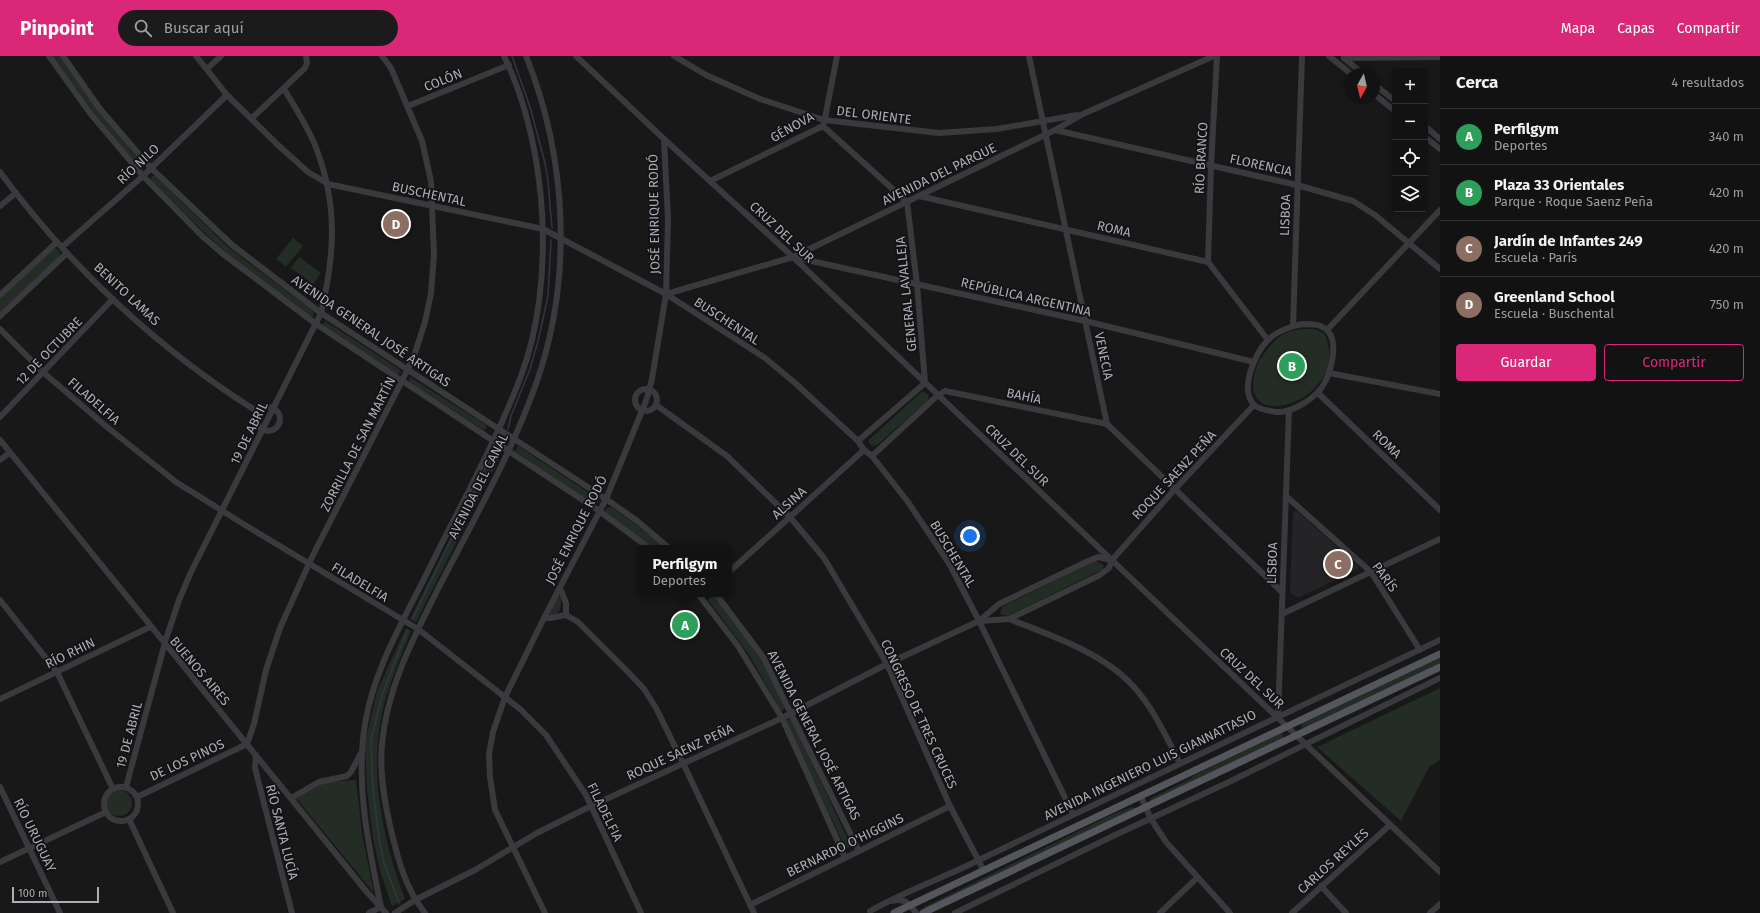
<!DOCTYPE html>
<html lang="es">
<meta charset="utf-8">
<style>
:root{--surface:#121213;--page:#1b1b1c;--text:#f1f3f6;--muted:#9c9ea0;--line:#313233;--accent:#db2777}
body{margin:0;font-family:"Fira Sans",sans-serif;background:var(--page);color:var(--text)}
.controls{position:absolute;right:12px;top:12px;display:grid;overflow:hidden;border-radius:4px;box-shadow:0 2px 6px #0003}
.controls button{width:36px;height:36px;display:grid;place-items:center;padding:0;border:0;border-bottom:1px solid var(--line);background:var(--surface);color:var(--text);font:20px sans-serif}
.compass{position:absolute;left:1344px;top:12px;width:36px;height:36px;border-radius:50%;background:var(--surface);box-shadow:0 2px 6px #0003;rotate:188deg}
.scale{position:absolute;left:12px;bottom:10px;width:87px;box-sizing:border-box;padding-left:4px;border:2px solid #abadb8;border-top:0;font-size:11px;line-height:14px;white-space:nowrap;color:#abadb8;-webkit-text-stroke:3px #131314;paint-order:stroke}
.you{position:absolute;left:970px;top:480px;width:14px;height:14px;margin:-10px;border:3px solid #fff;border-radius:50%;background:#1a73e8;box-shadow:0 0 0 6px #1a73e833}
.badge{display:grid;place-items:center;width:26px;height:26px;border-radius:50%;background:var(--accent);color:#fff;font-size:13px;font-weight:700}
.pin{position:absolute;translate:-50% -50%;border:2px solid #fff;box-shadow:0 1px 4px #0006}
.popup{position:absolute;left:638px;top:489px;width:94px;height:52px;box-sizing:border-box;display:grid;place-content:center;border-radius:4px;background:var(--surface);filter:drop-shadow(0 1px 3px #0005);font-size:13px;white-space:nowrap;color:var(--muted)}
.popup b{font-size:15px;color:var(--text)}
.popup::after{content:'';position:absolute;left:50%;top:100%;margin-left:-8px;border:8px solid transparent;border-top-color:var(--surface)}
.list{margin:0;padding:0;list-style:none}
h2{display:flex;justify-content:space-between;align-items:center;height:52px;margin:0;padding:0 16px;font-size:17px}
h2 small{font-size:13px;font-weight:400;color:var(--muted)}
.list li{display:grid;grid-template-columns:26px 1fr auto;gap:12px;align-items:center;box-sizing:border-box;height:56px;padding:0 16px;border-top:1px solid var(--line)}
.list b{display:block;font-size:15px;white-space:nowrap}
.list p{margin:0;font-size:13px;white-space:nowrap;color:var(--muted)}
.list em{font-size:13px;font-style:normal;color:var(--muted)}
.actions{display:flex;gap:8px;padding:12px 16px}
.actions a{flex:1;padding:9px 0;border:1px solid var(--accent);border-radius:4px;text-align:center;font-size:14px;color:var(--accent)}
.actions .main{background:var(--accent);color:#fff}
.icon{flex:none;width:22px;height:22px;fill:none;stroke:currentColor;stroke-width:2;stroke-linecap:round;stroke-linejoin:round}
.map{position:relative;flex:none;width:1440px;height:857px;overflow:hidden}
header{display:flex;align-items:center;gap:24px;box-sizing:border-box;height:56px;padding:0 20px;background:var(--accent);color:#fff}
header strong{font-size:19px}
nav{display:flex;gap:22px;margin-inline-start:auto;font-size:14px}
.search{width:280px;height:36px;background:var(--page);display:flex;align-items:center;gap:10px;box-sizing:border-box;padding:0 14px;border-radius:22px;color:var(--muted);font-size:15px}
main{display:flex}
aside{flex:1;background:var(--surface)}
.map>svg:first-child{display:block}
</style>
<header>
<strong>Pinpoint</strong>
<div class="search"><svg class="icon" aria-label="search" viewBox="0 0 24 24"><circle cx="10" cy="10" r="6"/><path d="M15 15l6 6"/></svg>Buscar aquí</div>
<nav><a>Mapa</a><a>Capas</a><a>Compartir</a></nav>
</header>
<main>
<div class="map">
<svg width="1440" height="857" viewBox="0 0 1440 857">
<rect width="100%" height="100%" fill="#181819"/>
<polygon fill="#242426" points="1297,455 1358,510 1358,513 1298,542 1290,536 1293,456"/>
<g fill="#242c26">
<polygon points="52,0 60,0 97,53 144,109 143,113 141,114 92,54"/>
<polygon points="152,120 155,120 229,192 313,255 314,260 310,261 225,196 150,125"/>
<polygon points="293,182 303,190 286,211 276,203"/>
<polygon points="56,192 60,195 60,201 0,256 0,242 53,193"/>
<polygon points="299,201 321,217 313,228 291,212"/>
<polygon points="325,265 399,313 401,317 397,318 324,271 323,268"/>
<path d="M 1304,273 L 1314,273 L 1324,277 C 1353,338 1252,377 1253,328 C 1254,319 1256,309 1261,302 C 1274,284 1281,275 1304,273 Z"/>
<polygon points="410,321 486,369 486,373 483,374 409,326"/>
<polygon points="924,335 929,340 928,344 877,389 872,390 869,387 869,384 920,337"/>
<polygon points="518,390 598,443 598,447 594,449 515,395"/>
<polygon points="496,391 502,396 416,566 410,563"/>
<polygon points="608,451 611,451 634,467 665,492 653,492 607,457 605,455"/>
<polygon points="1095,504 1104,509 1103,513 1008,560 1000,558 1002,551"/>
<polygon points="713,539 755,593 786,652 781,655 748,597 708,544"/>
<path d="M 558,540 L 561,542 C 561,550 561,556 553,560 L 549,558 Z"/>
<path d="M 406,572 L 411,575 C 403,595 394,616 387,638 C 366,705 381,779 405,843 L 392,850 L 380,815 L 373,782 L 367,733 L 365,687 L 377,635 Z"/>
<polygon points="1440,602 1440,607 1304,672 1301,671 1302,667"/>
<polygon points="1440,632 1440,704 1429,711 1401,765 1317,691"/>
<polygon points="791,662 851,790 846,793 785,665"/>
<polygon points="1281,677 1283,678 1284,682 1151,745 1149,744 1151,742 1190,723 1195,719"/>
<polygon points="356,724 362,778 374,837 296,742 321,726"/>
<circle cx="119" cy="747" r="13"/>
<polygon points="1131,751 1136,752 925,853 924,851 1109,760"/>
</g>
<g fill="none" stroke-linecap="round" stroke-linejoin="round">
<g stroke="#31373f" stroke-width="1.5">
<polyline points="512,0 530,51 545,107 548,125 552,172"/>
<polyline points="508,373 511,360 530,313 538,285 548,240 551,184"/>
<polyline points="413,562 486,410 498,394"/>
<polyline points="399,847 384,807 379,782 373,733 371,685 382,639 407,575"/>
</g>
<g stroke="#39393e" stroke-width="6">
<polyline points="49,0 90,57 143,120 202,180 223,198 316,268 598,454 649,492"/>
<polyline points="63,0 100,53 151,112 232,189 321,257 606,443 636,464 669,492"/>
<polyline points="196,0 227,39 279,90 308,116 328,128 543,173 666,238 734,282 765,302 794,326 858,385 864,394 872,400 908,446 950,509 979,565 1073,758"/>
<polyline points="576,0 664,83 793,201 1440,816"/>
<polyline points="674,0 706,19 760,43 824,64 939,77 997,73 1077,59"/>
<polyline points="1029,0 1107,368 1282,536"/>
<polyline points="1329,0 1351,18"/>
<polyline points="1344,2 1440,1"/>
<polyline points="1344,2 1363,18"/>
<polyline points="207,13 221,0"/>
<polyline points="1374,28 1395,45"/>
<polyline points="1374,38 1395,55"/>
<polyline points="408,50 509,9"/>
<polyline points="252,62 305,12 307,7 306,0"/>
<polyline points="824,67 837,0"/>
<polyline points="823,70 907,146 917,228 925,327 858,385"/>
<polyline points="1425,70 1440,83"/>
<polyline points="1055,74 1297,129 1353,145 1375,159 1440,213"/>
<polyline points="1425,81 1440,93"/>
<path d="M 0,116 C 69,210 159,294 258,356"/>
<polyline points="710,125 823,70"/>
<polyline points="919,140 1208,206 1268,284"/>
<polyline points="0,150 16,137"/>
<polyline points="62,191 143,120 227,39"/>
<polyline points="793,201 1085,265 1254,306"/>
<polyline points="1208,206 1211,110 1217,0"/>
<polyline points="666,238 793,201 1055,74 1083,58 1214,0"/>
<polyline points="0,239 57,186"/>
<polyline points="0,260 67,197"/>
<path d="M 1302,268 C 1311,268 1322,268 1328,275 C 1340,289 1329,326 1317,337 C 1308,346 1290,357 1277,356 C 1270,355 1259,354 1254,349 C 1239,333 1255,298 1267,285 C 1275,276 1291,270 1302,268 Z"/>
<polyline points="1293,270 1302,0"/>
<polyline points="0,273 44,317 107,371 176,426 245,469 418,573 520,653 546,679 586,739 641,857"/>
<polyline points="1327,274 1440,154"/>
<polyline points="1329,317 1440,338"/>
<circle cx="646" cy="344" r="11"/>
<polyline points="1318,337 1440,454"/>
<polyline points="656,349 727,400 790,461 824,502 887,608 950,750 984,815"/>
<circle cx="268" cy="363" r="12"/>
<polyline points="0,361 113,243"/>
<polyline points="0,384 366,835 386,857"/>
<polyline points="872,400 938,339 945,335 1107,368"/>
<polyline points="0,404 9,397"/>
<polyline points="1286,440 1371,516 1420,594"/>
<polyline points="729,516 864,394"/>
<polyline points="698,538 738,590 782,662 845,801"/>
<polyline points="716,538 763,601 859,795"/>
<polyline points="0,544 57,616 113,733"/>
<polyline points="1282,558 1440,483"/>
<polyline points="566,559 578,566 626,614 644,633 656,652 683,707 754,857"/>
<polyline points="544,562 550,562 566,559 566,547 560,532"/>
<path d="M 1009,563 C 1050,579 1104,597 1134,631 C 1154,653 1166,681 1180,707"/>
<polyline points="979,565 1009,563 1100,519 1109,512 1112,504 1175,433 1254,349"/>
<polyline points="0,643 150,571"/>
<polyline points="1278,661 1289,354"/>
<polyline points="256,699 255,712 292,857"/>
<circle cx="121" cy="748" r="17"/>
<polyline points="0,731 60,857"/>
<path d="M 126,731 L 166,583 L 179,544 L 191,516 L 321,257 C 335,198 338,147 315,89 C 307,70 295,51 284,33"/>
<polyline points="137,741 247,688 254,668 266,614 280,572 312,501 407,315 415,297 425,266 431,237 434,199 431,125 422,85 391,12 382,0"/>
<polyline points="1141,741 1151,763 1166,786 1230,857"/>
<polyline points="291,742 319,726 347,720 351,716 360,699"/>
<polyline points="129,763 173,857"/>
<polyline points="0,806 106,756"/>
<polyline points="1321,830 1346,857"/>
<path d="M 892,845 C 904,841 910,848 916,857"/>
<polyline points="750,849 950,750"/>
<path d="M 381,851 C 369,791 355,730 365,668 C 374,612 405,562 430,511 C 461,448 496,386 521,320 C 556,227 548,90 504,0"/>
<path d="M 870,855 C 905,835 943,822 979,804 C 1133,730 1286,657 1440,584"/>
<polyline points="369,857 381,851"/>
<polyline points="395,857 415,844 475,814 537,777 591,750 782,662 887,608 979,565 999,548 1086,506 1098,501 1111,504"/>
<path d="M 425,857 C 406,833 399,807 392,778 C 385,749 379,718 382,688 C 387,631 414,581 439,531 C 474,463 512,397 537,325 C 573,221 567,102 526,0"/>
<polyline points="545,857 495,754 490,721 489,698 493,676 505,641 544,562 606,443 646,345 652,323 666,238 668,163 664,83"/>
<polyline points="955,857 1113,780 1229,726 1440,622"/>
<polyline points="1160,857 1197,822"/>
<polyline points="1292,857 1390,769"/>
<polyline points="1430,857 1440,848"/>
</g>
<g stroke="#55565d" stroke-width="7">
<polyline points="894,857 1440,598"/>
<polyline points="923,857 1440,611"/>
</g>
</g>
<g text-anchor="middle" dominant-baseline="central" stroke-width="3.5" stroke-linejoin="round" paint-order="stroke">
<g font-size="13" fill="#abadb8" stroke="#131314">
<text transform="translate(443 24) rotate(-22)">COLÓN</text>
<text transform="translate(874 59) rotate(7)">DEL ORIENTE</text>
<text transform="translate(792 71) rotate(-29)">GÉNOVA</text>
<text transform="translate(1201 102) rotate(-87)">RÍO BRANCO</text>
<text transform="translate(138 108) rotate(-43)">RÍO NILO</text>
<text transform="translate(1261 109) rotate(12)">FLORENCIA</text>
<text transform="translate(939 118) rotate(-26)">AVENIDA DEL PARQUE</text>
<text transform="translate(429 138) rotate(12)">BUSCHENTAL</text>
<text transform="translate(654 158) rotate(-91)">JOSÉ ENRIQUE RODÓ</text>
<text transform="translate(1285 159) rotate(-88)">LISBOA</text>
<text transform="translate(1114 173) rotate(13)">ROMA</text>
<text transform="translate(782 176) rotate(43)">CRUZ DEL SUR</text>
<text transform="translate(127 238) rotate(43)">BENITO LAMAS</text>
<text transform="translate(906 238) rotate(-96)">GENERAL LAVALLEJA</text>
<text transform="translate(1026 241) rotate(13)">REPÚBLICA ARGENTINA</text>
<text transform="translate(727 265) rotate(33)">BUSCHENTAL</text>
<text transform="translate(371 275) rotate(34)">AVENIDA GENERAL JOSÉ ARTIGAS</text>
<text transform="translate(49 295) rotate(-46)">12 DE OCTUBRE</text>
<text transform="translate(1104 300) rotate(78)">VENECIA</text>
<text transform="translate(1024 340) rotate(12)">BAHÍA</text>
<text transform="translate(94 345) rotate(41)">FILADELFIA</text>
<text transform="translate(249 377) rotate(-64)">19 DE ABRIL</text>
<text transform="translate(358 388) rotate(-63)">ZORRILLA DE SAN MARTÍN</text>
<text transform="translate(1387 388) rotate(44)">ROMA</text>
<text transform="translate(1017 399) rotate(44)">CRUZ DEL SUR</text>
<text transform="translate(1174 419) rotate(-47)">ROQUE SAENZ PEÑA</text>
<text transform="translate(478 430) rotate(-63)">AVENIDA DEL CANAL</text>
<text transform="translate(789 447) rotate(-42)">ALSINA</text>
<text transform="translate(576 474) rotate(-63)">JOSÉ ENRIQUE RODÓ</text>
<text transform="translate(953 498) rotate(59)">BUSCHENTAL</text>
<text transform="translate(1272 507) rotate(-88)">LISBOA</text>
<text transform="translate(1385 521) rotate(54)">PARÍS</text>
<text transform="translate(360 526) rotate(31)">FILADELFIA</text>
<text transform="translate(70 597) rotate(-26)">RÍO RHIN</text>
<text transform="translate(200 615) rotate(50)">BUENOS AIRES</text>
<text transform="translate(1252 622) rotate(43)">CRUZ DEL SUR</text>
<text transform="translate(919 658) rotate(65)">CONGRESO DE TRES CRUCES</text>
<text transform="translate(129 679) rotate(-75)">19 DE ABRIL</text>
<text transform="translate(814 679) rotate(63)">AVENIDA GENERAL JOSÉ ARTIGAS</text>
<text transform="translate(680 696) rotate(-25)">ROQUE SAENZ PEÑA</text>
<text transform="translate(187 704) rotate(-25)">DE LOS PINOS</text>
<text transform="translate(1150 709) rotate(-26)">AVENIDA INGENIERO LUIS GIANNATTASIO</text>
<text transform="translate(605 756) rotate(64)">FILADELFIA</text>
<text transform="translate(282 776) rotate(76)">RÍO SANTA LUCÍA</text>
<text transform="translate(35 779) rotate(64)">RÍO URUGUAY</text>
<text transform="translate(845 789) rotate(-26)">BERNARDO O'HIGGINS</text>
<text transform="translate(1333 805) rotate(-42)">CARLOS REYLES</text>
</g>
</g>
</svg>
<div class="controls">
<button>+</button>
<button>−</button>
<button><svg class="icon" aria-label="locate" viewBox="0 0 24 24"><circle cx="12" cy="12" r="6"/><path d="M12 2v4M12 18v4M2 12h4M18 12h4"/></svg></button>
<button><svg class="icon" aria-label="layers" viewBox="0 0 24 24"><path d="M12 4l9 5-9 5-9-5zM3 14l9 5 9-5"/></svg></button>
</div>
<svg class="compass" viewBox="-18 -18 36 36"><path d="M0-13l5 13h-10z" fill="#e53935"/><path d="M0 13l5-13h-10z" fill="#9c9ea0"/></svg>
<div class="scale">100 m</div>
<div class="you"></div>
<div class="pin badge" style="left:685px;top:569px;background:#2e9e5b">A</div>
<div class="popup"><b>Perfilgym</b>Deportes</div>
<div class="pin badge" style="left:1292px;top:310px;background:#2e9e5b">B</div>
<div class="pin badge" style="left:1338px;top:508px;background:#8d6e63">C</div>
<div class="pin badge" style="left:396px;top:168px;background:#8d6e63">D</div>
</div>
<aside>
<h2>Cerca<small>4 resultados</small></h2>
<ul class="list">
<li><span class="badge" style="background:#2e9e5b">A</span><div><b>Perfilgym</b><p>Deportes</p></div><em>340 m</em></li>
<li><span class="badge" style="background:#2e9e5b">B</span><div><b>Plaza 33 Orientales</b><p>Parque · Roque Saenz Peña</p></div><em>420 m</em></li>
<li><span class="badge" style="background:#8d6e63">C</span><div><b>Jardín de Infantes 249</b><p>Escuela · París</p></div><em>420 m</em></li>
<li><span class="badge" style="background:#8d6e63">D</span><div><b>Greenland School</b><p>Escuela · Buschental</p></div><em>750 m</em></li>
</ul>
<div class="actions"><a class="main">Guardar</a><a>Compartir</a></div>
</aside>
</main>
